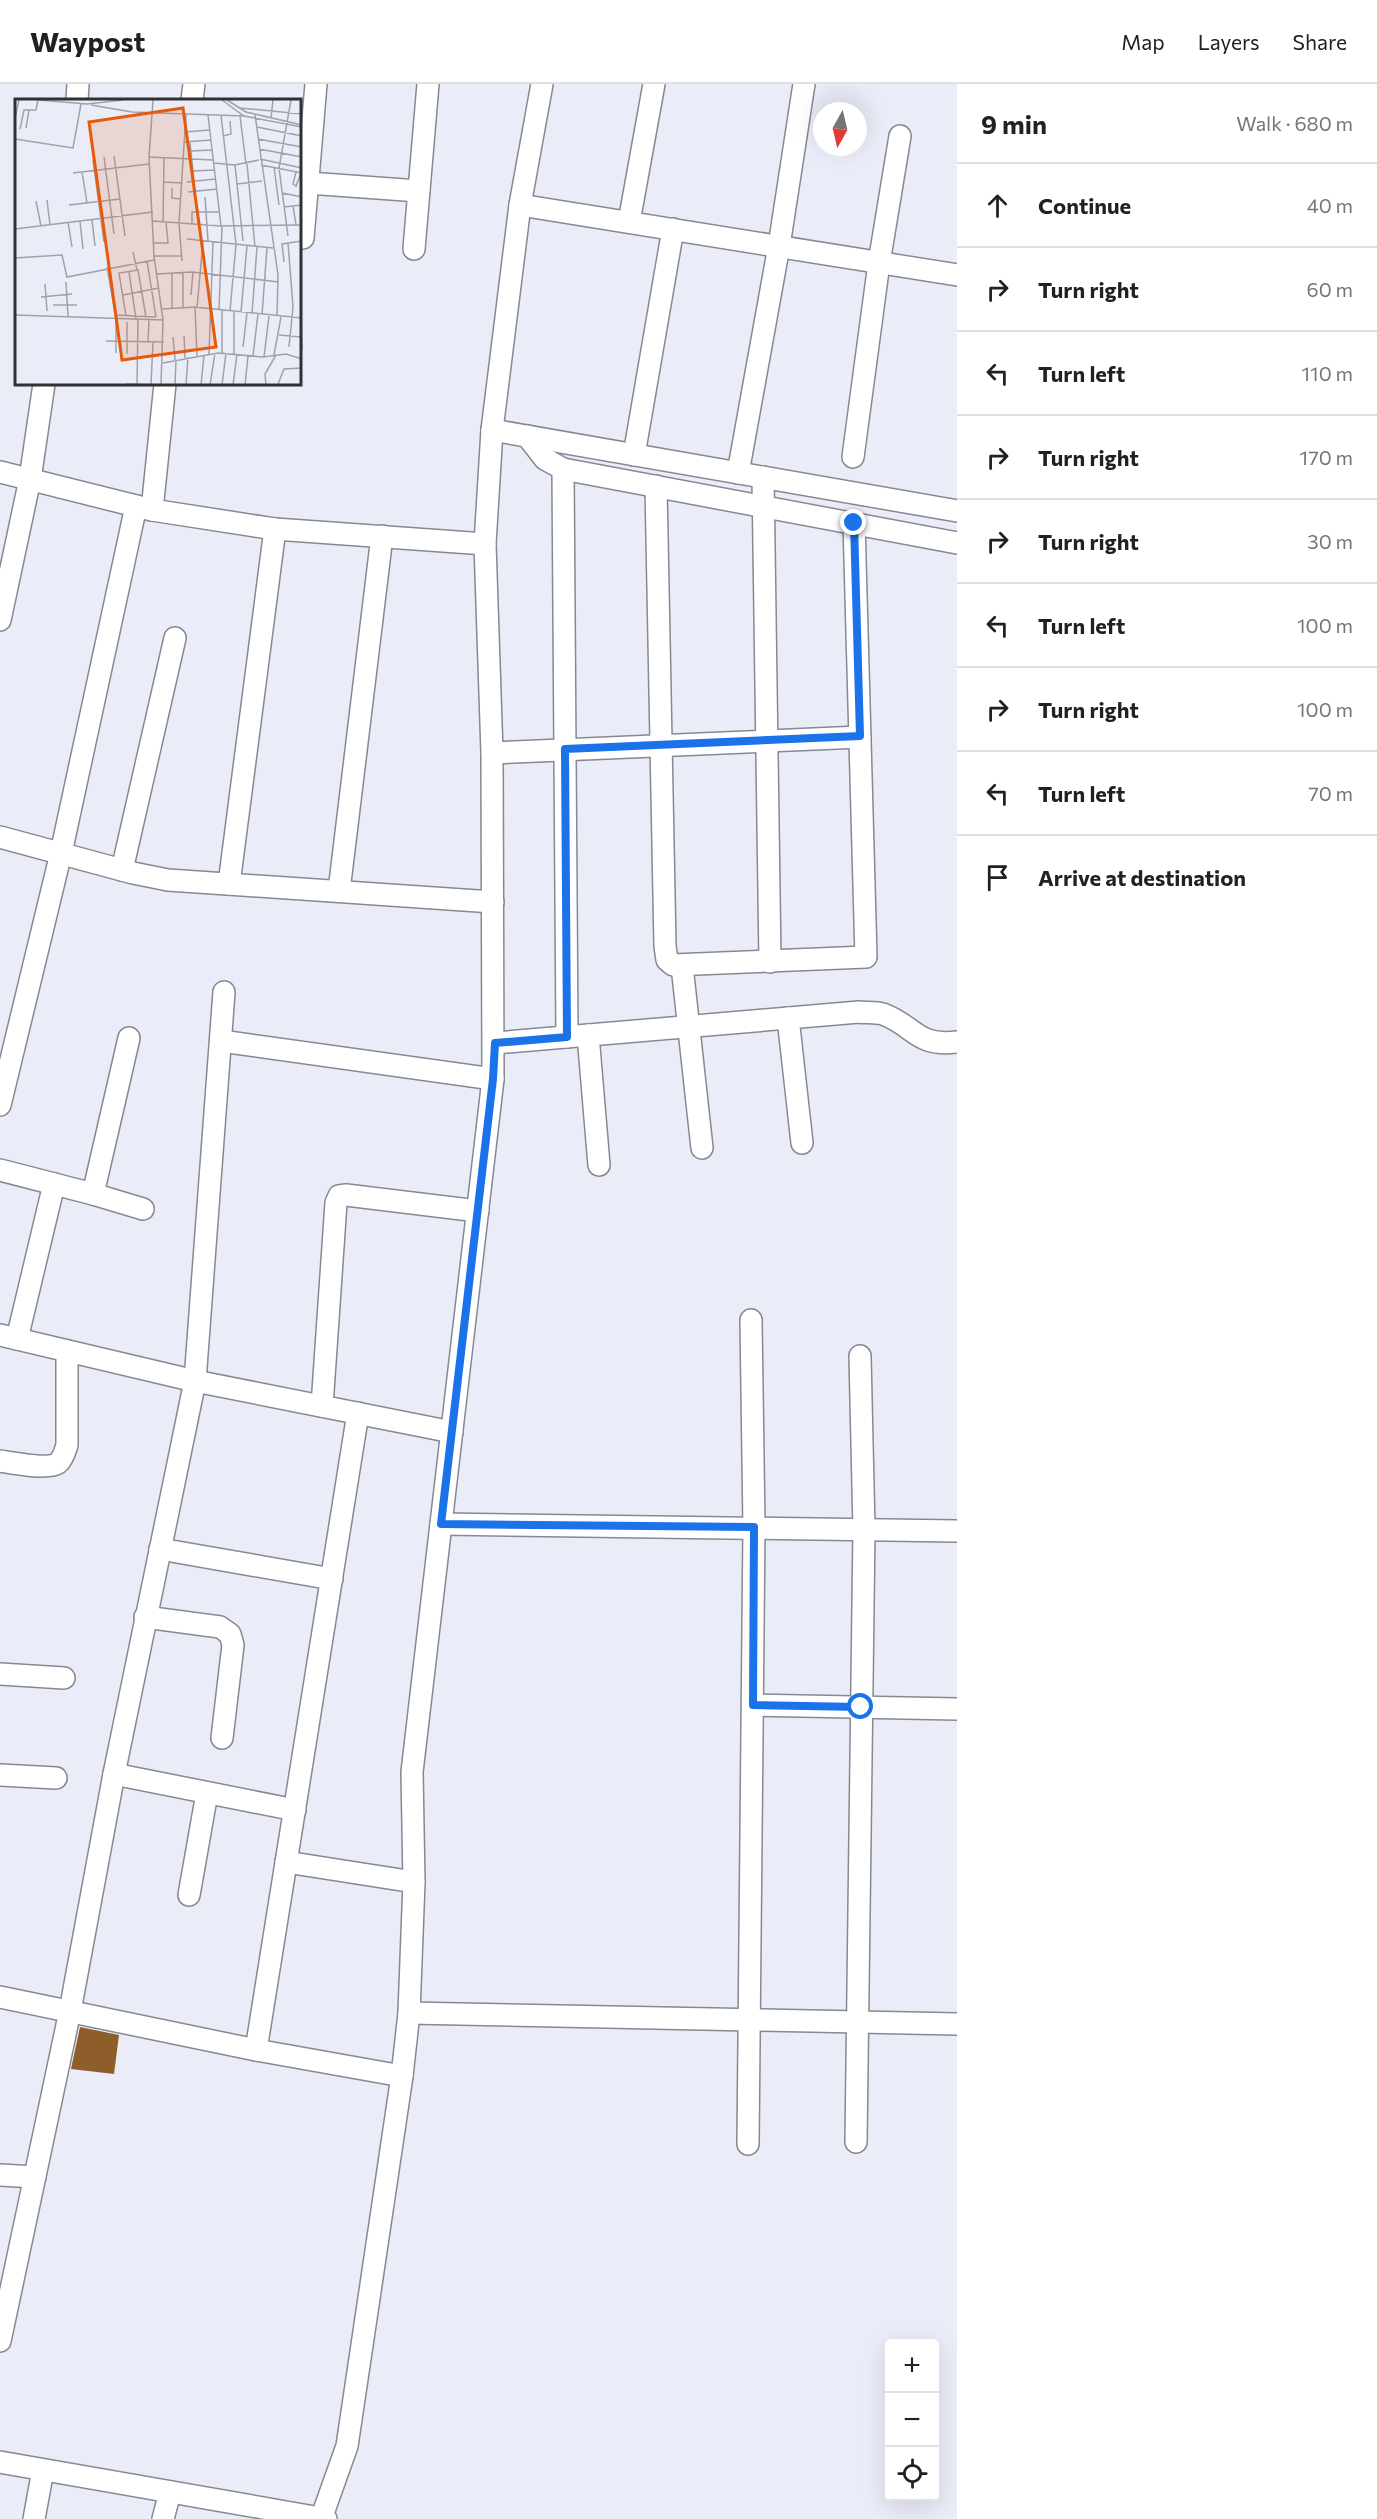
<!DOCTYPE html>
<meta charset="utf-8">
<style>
:root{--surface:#fff;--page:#f6f6f6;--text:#202124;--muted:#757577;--line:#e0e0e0}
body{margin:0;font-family:Commissioner,sans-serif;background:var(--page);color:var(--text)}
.controls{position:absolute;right:18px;bottom:18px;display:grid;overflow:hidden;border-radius:6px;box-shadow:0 6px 24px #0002}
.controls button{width:54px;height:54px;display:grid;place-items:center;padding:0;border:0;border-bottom:2px solid var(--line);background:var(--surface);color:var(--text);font:30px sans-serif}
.compass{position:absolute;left:813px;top:18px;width:54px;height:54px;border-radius:50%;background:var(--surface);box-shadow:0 6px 24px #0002;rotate:188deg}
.stop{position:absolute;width:18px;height:18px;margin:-14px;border:4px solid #1a73e8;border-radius:50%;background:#fff}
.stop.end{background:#1a73e8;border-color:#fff;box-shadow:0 2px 6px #0008}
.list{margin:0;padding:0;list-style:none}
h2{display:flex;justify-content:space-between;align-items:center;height:78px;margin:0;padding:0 24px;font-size:26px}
h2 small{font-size:20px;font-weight:400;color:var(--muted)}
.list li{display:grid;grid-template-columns:39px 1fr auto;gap:18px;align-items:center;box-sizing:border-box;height:84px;padding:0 24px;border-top:2px solid var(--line)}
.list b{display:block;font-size:22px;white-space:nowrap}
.list em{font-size:20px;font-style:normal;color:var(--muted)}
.icon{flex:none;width:33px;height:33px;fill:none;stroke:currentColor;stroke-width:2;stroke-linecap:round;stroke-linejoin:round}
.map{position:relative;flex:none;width:957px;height:2435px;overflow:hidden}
header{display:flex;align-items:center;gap:36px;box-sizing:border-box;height:84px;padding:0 30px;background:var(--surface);border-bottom:2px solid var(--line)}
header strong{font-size:28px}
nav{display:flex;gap:33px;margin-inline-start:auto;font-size:21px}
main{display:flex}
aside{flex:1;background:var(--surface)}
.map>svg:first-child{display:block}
</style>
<header>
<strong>Waypost</strong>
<nav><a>Map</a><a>Layers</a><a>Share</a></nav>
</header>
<main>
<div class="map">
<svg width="957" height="2435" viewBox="0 0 957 2435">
<rect width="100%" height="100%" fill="#eaecf8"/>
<polygon fill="#8d5e29" points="80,1943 119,1951 114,1990 71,1985"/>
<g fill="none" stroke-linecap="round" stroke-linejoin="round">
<defs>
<g id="minor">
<polyline points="77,16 78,0"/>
<polyline points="192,16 194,0"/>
<polyline points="308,99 419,107"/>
<polyline points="520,121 957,191"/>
<polyline points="629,138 654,0"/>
<polyline points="303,154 316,0"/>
<polyline points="414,165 428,0"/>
<polyline points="492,346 957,427"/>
<polyline points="527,352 545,375 563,385 957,459"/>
<polyline points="634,371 673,145"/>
<polyline points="853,373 879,179 900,52"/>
<polyline points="563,385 567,953"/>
<polyline points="0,388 152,426 275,445 485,460"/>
<polyline points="738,389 779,162 804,0"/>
<polyline points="763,393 770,878"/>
<polyline points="656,402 665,862 667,876 673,881 866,873 854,439"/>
<polyline points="152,426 165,300"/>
<polyline points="0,536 30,395 44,300"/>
<polyline points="492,669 860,653"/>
<polyline points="0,753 133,789 168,796 493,818"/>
<polyline points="122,786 175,554"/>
<polyline points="229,800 275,445"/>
<polyline points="339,807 382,452"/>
<polyline points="682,882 702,1064"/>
<polyline points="788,934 802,1059"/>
<polyline points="588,951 599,1081"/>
<polyline points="221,957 493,995"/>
<path d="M 495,959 L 859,928 C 866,929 876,928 883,930 C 915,942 916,963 957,958"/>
<polyline points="0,1021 61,769 136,422"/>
<polyline points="0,1086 93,1110 143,1125"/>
<polyline points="93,1110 129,954"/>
<polyline points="0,1251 195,1297 452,1348"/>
<polyline points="17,1255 54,1100"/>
<polyline points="322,1322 336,1119 339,1112 346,1111 478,1127"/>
<path d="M 0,1377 C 13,1379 48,1386 58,1379 C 63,1375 65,1367 67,1361 L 67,1267"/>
<polyline points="441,1440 957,1447"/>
<polyline points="160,1465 332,1495"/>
<polyline points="145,1533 220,1543 230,1550 233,1561 222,1654"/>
<polyline points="0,1590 64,1594"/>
<polyline points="753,1621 957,1625"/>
<polyline points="114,1690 295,1726"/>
<polyline points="0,1691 56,1694"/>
<polyline points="286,1778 414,1798"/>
<polyline points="189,1811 207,1709"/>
<polyline points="0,1913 256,1966 402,1992"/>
<polyline points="409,1929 957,1940"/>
<polyline points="256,1966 358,1329"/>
<polyline points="856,2058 864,1445 860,1272"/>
<polyline points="748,2060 754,1443 751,1236"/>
<polyline points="0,2091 35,2093"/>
<polyline points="0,2257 70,1927 114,1690 195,1297 224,908"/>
<polyline points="0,2378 326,2435"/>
<polyline points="34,2435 43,2386"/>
<polyline points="163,2435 170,2408"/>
<polyline points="321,2435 347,2362 402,1992 409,1929 414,1798 412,1688 493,995 492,669 485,460 492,346 520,121 542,0"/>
</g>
</defs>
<use href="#minor" stroke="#868893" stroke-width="24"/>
<use href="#minor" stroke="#fff" stroke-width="21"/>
</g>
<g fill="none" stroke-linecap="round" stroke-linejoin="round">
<polyline stroke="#1a73e8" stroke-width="8" points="854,439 860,652 565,665 567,953 495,959 493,995 441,1440 754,1443 753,1621 861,1623"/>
</g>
<g transform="translate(15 15)">
<rect width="286" height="286" fill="#eaecf8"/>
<path fill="none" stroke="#a0a1aa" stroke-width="1.5" d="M 24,1 L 72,5 L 108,1M 207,1 L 229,17 L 287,28M 212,1 L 231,13 L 287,26M 76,6 L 117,13 L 229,17M 225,9 L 287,15M 193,16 L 206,127M 206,16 L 221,145 L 215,212M 240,16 L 263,176 L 262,217M 225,17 L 231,65M 0,19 L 4,1M 256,19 L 258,1M 242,28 L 287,37M 11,29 L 14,11M 5,30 L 9,11 L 21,11 L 23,1M 170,33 L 195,31M 208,37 L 216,35 L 215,22M 0,40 L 58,49 L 66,5M 243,40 L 287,48M 169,43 L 196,41M 175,43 L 180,92M 244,50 L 287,58M 176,52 L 197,51M 99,57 L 110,137M 89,58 L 99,135M 134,58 L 198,61M 245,60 L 287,69M 78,61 L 89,143M 199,64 L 220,66 L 244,61M 232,65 L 240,148M 220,66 L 228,142M 246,66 L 287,74M 259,68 L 264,106M 178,72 L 200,71M 67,73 L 72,104M 281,73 L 278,85 L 281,87 L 286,74M 58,74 L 134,65M 148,83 L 167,84M 172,83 L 200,80M 222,85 L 247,82M 157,89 L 157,99 L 166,100M 173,93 L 202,90M 267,94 L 287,98M 190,98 L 193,142M 32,101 L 35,126M 21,102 L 26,127M 54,106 L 105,100M 278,107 L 281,126M 269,108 L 287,106M 77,121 L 80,147M 65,122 L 68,150M 138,122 L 206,127 L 287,126M 53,123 L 57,148M 148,123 L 149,59M 177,125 L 177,113 L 205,113M 0,130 L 138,113M 273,137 L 264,69 L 276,1M 172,140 L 258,149M 139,144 L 153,144 L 151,123M 273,144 L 278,208 L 274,248M 118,153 L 122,171M 139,157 L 166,157M 0,159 L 47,156 L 52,178 L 139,161M 132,162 L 141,218M 167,162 L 164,124 L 171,15M 269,163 L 267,145 L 287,142M 92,168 L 101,219 L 101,254M 114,173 L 121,220M 168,173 L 168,208M 157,174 L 157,209M 141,175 L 177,173 L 264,183M 51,183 L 53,217M 30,185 L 32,212M 108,196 L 144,189M 176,196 L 178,173M 26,198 L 57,195M 38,206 L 62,206M 180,208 L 182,257M 182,209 L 188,142M 147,210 L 180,208 L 287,219M 204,211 L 207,127M 207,211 L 207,254M 219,213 L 219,255M 226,213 L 232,147M 237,215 L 242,148M 0,216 L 148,221M 100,216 L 141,218M 247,216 L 252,149M 111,217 L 104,174 L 123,171 L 131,218M 286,219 L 287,251M 264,236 L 286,238M 169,237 L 170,259M 158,238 L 160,261M 91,242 L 149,243M 133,243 L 134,221M 228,248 L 232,214M 112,255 L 112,223M 194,255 L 198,143M 259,256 L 266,218M 238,257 L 243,215M 249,258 L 254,217M 148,264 L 203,254 L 248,258 L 271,255 L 287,260M 111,285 L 146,286 L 148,221 L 139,157 L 134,58 L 138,1M 263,285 L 269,270 L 287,269M 122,286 L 123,220M 136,286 L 138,243M 160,286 L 161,261M 171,286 L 173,258M 186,286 L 189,256M 195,286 L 200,254M 207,286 L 211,254M 218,286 L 222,255M 230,286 L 233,257M 251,286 L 250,275 L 261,256"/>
<path fill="#e8590c" fill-opacity="0.15" stroke="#e8590c" stroke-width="3" d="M 168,9 L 201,248 L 107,261 L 74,23 Z"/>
<rect width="286" height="286" fill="none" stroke="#303135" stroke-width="3"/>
</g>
</svg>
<div class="controls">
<button>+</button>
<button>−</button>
<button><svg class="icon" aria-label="locate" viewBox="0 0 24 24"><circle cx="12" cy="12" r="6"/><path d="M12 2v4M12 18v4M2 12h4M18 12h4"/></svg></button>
</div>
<svg class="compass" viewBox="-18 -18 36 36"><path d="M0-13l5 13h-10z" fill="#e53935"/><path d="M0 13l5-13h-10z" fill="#757577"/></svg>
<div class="stop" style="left:861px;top:1623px"></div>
<div class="stop end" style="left:854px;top:439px"></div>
</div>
<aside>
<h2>9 min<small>Walk · 680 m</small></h2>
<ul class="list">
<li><svg class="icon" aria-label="ahead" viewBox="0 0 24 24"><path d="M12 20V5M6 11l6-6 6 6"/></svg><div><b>Continue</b></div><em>40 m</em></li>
<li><svg class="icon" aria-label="right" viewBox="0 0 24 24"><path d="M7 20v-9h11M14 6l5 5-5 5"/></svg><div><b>Turn right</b></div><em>60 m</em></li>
<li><svg class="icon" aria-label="left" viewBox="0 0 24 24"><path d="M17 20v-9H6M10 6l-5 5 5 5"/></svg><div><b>Turn left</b></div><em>110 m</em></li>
<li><svg class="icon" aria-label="right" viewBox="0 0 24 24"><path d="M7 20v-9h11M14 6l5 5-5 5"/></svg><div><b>Turn right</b></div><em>170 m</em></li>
<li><svg class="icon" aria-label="right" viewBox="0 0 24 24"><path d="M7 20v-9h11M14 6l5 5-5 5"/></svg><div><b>Turn right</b></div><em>30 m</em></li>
<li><svg class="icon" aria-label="left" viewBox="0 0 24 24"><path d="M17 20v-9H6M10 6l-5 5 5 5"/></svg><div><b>Turn left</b></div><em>100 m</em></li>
<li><svg class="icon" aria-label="right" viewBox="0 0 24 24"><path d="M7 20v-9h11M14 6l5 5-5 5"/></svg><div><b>Turn right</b></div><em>100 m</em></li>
<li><svg class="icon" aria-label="left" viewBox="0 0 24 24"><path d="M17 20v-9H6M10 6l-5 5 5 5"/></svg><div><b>Turn left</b></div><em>70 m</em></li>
<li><svg class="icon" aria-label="arrive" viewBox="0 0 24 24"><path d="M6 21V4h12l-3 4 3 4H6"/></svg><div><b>Arrive at destination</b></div></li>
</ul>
</aside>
</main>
